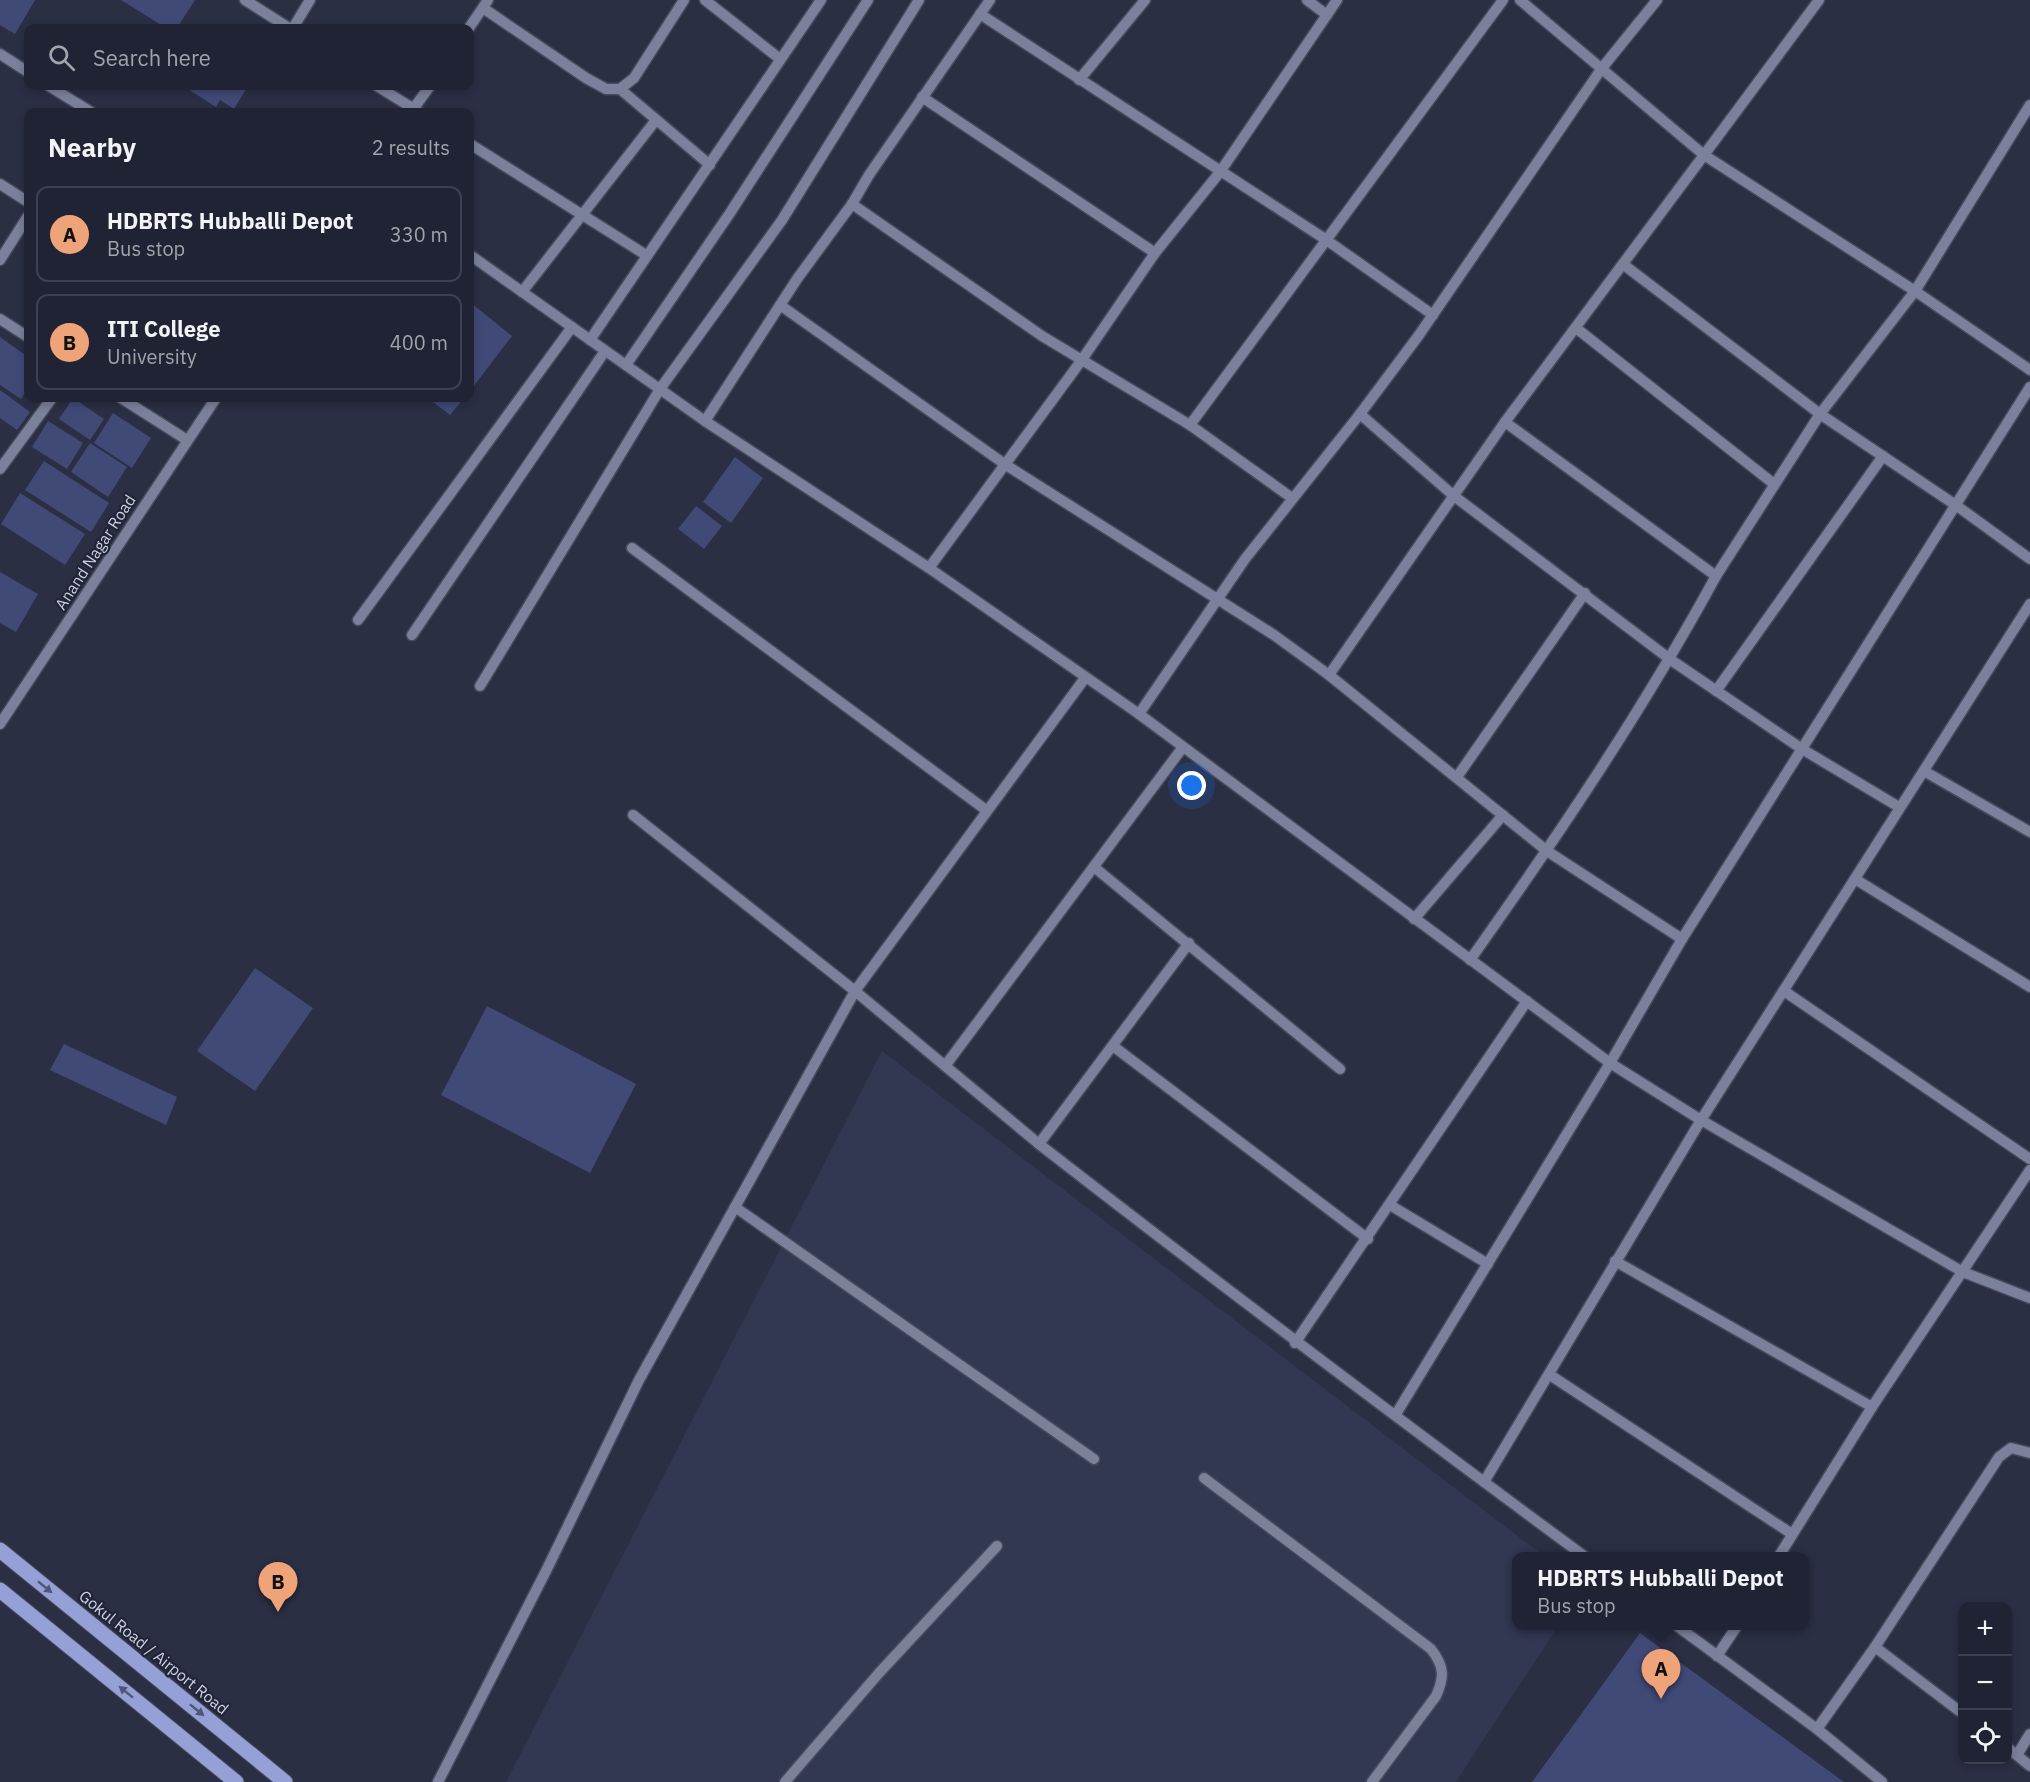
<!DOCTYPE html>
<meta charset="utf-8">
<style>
:root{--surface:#202333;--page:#282b3b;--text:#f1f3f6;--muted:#a2a4ac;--line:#3d404e;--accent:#efa378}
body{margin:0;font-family:"IBM Plex Sans",sans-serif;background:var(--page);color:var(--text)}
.controls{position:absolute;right:18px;bottom:18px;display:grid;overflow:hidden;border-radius:12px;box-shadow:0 3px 9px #0003}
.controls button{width:54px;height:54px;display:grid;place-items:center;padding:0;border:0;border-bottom:2px solid var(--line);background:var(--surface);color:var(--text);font:30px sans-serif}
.you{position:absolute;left:1192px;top:786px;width:21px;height:21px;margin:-15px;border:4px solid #fff;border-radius:50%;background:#1a73e8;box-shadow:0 0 0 9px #1a73e833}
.badge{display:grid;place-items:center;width:39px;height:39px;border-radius:50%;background:var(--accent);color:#111;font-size:20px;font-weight:700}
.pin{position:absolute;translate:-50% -50px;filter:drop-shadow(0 2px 3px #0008)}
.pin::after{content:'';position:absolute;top:32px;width:21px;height:18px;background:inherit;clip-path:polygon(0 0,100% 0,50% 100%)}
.popup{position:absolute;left:1512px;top:1552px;width:297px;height:78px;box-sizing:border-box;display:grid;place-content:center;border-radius:12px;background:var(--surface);filter:drop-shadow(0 2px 4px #0005);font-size:20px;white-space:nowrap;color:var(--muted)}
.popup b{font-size:22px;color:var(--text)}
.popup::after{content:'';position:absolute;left:50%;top:100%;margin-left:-12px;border:12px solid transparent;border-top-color:var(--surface)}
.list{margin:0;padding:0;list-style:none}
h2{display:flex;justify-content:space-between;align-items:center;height:78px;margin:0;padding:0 24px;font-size:26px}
h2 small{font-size:20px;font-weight:400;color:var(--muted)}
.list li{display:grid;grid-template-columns:39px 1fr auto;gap:18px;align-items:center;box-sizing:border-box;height:96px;margin:0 12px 12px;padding:0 12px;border:2px solid var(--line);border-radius:12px}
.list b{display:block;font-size:22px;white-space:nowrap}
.list p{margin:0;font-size:20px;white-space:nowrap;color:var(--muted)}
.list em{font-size:20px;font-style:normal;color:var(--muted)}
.icon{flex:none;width:33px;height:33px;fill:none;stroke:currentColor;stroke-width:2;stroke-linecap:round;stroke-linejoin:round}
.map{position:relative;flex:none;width:2030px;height:1782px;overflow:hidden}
.search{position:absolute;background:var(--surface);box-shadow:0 3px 9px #0003;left:24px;top:24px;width:450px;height:66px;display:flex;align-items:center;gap:15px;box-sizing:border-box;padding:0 21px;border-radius:12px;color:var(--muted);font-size:22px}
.panel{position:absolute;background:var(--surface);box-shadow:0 3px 9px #0003;left:24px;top:108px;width:450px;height:294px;border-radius:12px}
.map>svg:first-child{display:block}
</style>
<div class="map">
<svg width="2030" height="1782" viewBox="0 0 2030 1782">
<rect width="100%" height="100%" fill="#2a2f44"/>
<polygon fill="#323752" points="882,1051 1544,1556 1517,1556 1517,1626 1558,1626 1456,1782 506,1782"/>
<g fill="#414977">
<polygon points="0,0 35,0 15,34 0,25"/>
<polygon points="121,0 195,0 177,28 166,28"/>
<polygon points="183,86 248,86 234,109 220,100 216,107"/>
<polygon points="470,302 512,336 470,391"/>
<polygon points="0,337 28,357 28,388 21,399 0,385"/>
<polygon points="0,390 30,412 17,430 0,418"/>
<polygon points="73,398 104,419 90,440 59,419"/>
<polygon points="428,398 464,398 450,415"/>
<polygon points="113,413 151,438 132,468 94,443"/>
<polygon points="48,421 83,443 67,469 32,447"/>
<polygon points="90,443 127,467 108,497 71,472"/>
<polygon points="735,457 763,478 731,523 703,502"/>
<polygon points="44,461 109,503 91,532 25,490"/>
<polygon points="20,493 85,534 65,565 1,524"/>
<polygon points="696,506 722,526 704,549 678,529"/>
<polygon points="0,572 38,594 16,632 0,623"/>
<polygon points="255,968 313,1008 255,1091 197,1051"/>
<polygon points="487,1006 636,1084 590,1173 441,1095"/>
<polygon points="64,1044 177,1097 166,1125 50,1070"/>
<polygon points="1640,1633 1844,1782 1532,1782"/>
</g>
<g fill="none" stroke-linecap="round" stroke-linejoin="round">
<defs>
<g id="minor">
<polyline points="245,0 289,28"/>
<polyline points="705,0 780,59"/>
<polyline points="1307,0 1327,15"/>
<polyline points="1819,0 1704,155 1915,291 2030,105"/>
<polyline points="483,8 586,78 606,89 620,89 634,78 684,0"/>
<polyline points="980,14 1325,239 1433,315"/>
<polyline points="293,28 310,0"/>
<polyline points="469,28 488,0"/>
<polyline points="0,54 28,72"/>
<polyline points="1079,80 1145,0"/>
<polyline points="49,86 91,112"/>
<polyline points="377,86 419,112"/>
<polyline points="620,89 710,165"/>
<polyline points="922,97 1155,253"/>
<polyline points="411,112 430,86"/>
<polyline points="470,144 646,255"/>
<polyline points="0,184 28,202"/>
<polyline points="852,204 1042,336 1190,425 1292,498"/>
<polyline points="470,255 705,421 929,568 1139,714 1610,1063 1701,1120 1963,1272 2030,1298"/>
<polyline points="0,260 28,216"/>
<polyline points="1624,265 1820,414 1957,506 2030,559"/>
<polyline points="522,292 656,120"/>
<polyline points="780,305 1006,465 1274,635 1329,675 1547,851 1682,939"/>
<polyline points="0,319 28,337"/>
<polyline points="1576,328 1774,484"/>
<polyline points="590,340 821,0"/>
<polyline points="626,365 730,213 868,0"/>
<polyline points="121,398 187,440"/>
<polyline points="1360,414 1454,496 1671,660 1802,749 1899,807"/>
<polyline points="705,421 797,279 852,204 869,175 990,0"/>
<polyline points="1505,422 1716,576 1820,414 1915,291 2030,370"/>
<polyline points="1190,425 1503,0"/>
<polyline points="0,469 52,398"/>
<polyline points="632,548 986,810"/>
<polyline points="929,568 1081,361 1155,253 1220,172 1337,0"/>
<polyline points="358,620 572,327"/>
<polyline points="412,635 605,351"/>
<polyline points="1329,675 1505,422 1704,155 1520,0"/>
<polyline points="480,686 660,389 782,220 919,0"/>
<polyline points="1716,691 1883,456"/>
<polyline points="1139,714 1245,559 1360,414 1419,335 1602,68 1657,0"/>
<polyline points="0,724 216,398"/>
<polyline points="1924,771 2030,832"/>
<polyline points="1457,777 1585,593"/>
<polyline points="633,815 855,991 1039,1144 1189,943"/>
<polyline points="1094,867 1340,1069"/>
<polyline points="1855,879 2030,987"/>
<polyline points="1414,919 1503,815"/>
<path d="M 1470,960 C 1558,836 1643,710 1716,576"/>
<polyline points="1784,991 2030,1159"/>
<polyline points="1113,1046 1368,1239"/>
<polyline points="945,1066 1183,747"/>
<path d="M 1039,1144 C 1219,1284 1401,1421 1584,1556"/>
<polyline points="1390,1205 1488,1264"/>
<polyline points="735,1207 1094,1459"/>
<polyline points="1615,1261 1872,1407"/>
<polyline points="1295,1343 1527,1001"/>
<polyline points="1550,1375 1792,1534"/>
<polyline points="1396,1414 1610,1063 1682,939 2030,387"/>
<path d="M 1204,1478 L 1431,1649 C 1444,1666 1445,1676 1436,1696 L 1372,1782"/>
<polyline points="1484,1482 1701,1120 2030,604"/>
<polyline points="1779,1556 1872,1407 2030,1170"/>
<polyline points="1677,1626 1817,1729 1882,1782"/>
<polyline points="1875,1647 1962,1713"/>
<polyline points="1717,1656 1737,1626"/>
<polyline points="1817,1729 1875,1647 1999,1457 2011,1448 2030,1453"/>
<polyline points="2008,1748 2030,1766"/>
<polyline points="2017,1755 2030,1734"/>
<polyline points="438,1782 546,1571 639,1380 855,991 1085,678"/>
<polyline points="785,1782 879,1673 997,1546"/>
</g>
<g id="major">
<polyline points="0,1550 285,1782"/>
<polyline points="0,1590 236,1782"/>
</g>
</defs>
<use href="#minor" stroke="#474a5c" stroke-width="13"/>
<use href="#major" stroke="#474a5c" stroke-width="17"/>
<use href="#minor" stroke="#7c819b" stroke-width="10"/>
<use href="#major" stroke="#95a0d6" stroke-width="15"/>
</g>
<defs><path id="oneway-solid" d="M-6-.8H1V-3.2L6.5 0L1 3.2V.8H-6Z" transform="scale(1.5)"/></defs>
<g fill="#4f5678">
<use href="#oneway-solid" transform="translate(45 1587) rotate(39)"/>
<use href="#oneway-solid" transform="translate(126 1692) rotate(-141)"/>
<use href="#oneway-solid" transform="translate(197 1710) rotate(39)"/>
</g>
<g text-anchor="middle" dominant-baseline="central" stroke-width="4.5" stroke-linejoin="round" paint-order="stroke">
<g font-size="16" fill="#cdd0de" stroke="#212539">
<text transform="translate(95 552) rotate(-57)">Anand Nagar Road</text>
<text transform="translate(154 1652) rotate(39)">Gokul Road / Airport Road</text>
</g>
</g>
</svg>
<div class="controls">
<button>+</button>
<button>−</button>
<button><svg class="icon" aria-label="locate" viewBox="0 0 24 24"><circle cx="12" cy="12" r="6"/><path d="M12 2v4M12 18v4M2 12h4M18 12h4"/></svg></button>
</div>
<div class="you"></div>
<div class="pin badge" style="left:1661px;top:1699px">A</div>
<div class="popup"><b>HDBRTS Hubballi Depot</b>Bus stop</div>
<div class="pin badge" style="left:278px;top:1612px">B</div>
<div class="search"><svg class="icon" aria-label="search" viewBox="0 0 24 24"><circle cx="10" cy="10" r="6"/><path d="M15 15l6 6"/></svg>Search here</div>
<section class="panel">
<h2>Nearby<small>2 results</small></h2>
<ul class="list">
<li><span class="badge">A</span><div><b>HDBRTS Hubballi Depot</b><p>Bus stop</p></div><em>330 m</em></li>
<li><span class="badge">B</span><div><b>ITI College</b><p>University</p></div><em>400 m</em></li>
</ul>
</section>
</div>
